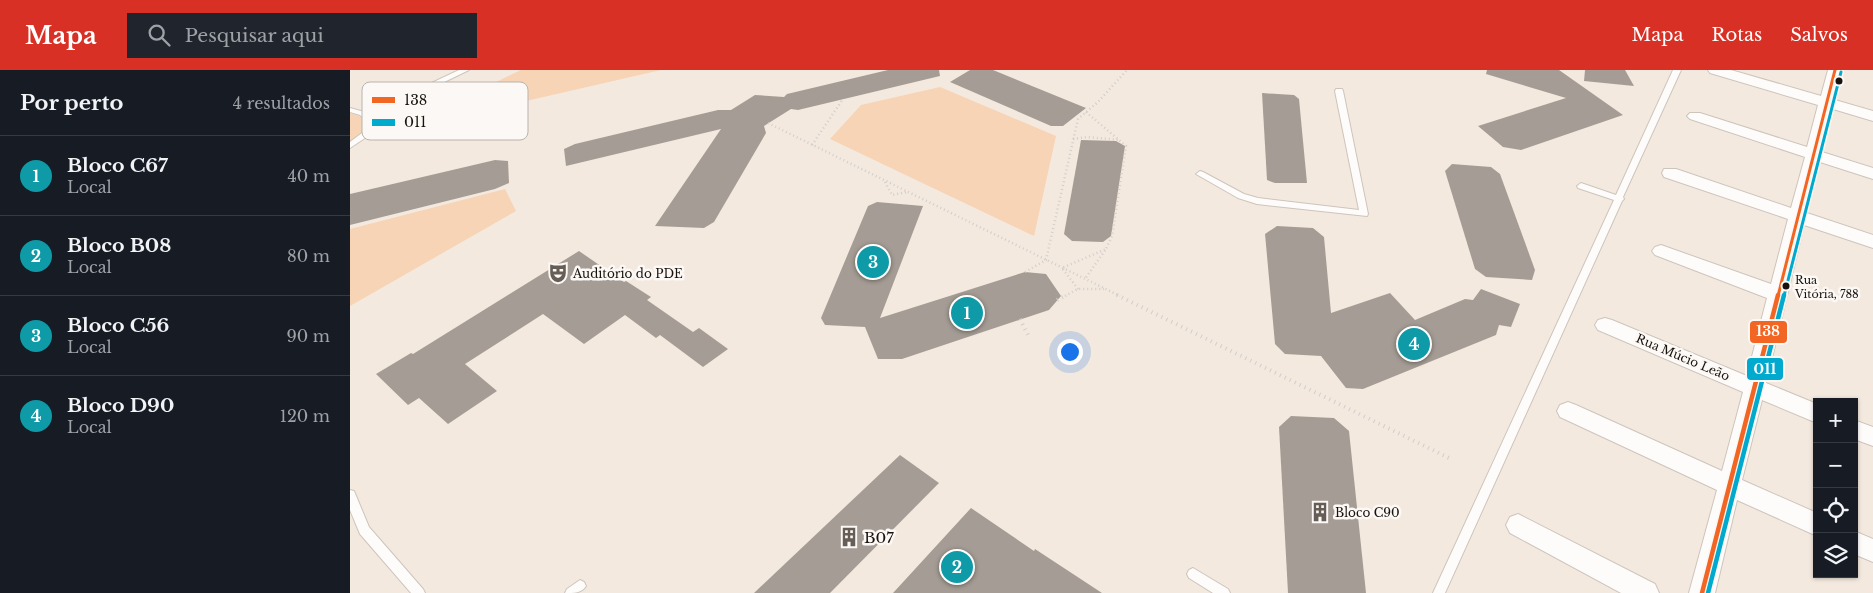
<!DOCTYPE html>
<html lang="pt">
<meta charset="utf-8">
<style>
:root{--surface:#171b24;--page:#20242c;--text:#f1f3f6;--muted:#9ea1a6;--line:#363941;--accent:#d93025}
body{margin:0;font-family:"Libre Baskerville",serif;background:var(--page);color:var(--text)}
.controls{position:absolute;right:15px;bottom:15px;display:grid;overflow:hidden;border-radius:0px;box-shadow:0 1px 4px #0004}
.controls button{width:45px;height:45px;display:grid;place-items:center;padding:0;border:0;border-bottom:1px solid var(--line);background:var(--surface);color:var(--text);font:25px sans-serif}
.you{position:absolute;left:719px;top:281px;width:18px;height:18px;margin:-12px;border:4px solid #fff;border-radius:50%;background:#1a73e8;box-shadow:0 0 0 8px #1a73e833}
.badge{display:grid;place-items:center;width:32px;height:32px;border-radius:50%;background:var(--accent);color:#fff;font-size:16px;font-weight:700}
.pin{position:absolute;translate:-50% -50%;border:2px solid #fff;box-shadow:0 1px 5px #0006}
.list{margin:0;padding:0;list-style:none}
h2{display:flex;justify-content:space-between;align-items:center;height:65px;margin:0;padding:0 20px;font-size:21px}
h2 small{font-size:16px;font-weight:400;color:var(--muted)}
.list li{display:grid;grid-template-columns:32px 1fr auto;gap:15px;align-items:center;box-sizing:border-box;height:80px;padding:0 20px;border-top:1px solid var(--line)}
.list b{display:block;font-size:19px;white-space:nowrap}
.list p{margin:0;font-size:16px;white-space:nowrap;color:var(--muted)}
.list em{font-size:16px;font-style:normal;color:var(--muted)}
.icon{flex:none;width:28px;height:28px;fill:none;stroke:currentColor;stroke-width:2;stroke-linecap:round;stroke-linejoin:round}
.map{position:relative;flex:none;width:1523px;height:523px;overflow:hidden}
header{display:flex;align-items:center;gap:30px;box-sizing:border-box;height:70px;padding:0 25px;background:var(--accent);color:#fff}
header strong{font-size:24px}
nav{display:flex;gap:28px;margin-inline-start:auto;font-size:18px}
.search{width:350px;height:45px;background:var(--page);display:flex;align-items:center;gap:12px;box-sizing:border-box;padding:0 18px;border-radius:0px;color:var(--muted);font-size:19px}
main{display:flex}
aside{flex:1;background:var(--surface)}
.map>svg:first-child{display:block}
</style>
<header>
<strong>Mapa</strong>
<div class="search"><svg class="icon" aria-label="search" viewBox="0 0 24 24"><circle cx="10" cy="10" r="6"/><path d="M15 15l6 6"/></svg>Pesquisar aqui</div>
<nav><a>Mapa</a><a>Rotas</a><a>Salvos</a></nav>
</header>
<main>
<aside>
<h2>Por perto<small>4 resultados</small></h2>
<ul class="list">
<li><span class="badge" style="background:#0f9aa8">1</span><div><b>Bloco C67</b><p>Local</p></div><em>40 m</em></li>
<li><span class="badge" style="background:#0f9aa8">2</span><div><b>Bloco B08</b><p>Local</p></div><em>80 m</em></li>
<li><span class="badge" style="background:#0f9aa8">3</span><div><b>Bloco C56</b><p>Local</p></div><em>90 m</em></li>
<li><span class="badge" style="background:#0f9aa8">4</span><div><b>Bloco D90</b><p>Local</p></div><em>120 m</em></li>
</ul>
</aside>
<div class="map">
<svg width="1523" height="523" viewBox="0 0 1523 523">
<rect width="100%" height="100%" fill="#f4e9df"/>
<g fill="#f6d4b5">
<polygon points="171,0 311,0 163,34 140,37 129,32 130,23 142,14"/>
<polygon points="590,17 706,66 684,166 480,69 511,35"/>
<polygon points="0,43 14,48 16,54 13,61 0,72"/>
<polygon points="155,119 166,141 0,236 0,159"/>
</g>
<g fill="#a59d95">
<polygon points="538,0 589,0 590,6 448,40 441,39 414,56 416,63 364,152 354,158 305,156 371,59 216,96 214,79 225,74 368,40 381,40 405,25 434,27 437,24"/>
<polygon points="620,0 643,0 736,38 713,56 701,56 600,12"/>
<polygon points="1137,0 1209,0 1273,45 1171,80 1153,77 1128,56 1216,28 1136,4"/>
<polygon points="1235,0 1275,0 1284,16 1234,11"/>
<polygon points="912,23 944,25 949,29 957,113 925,113 917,110"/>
<polygon points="731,70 766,71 775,76 761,166 753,172 722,171 714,164"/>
<polygon points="145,90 158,91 159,113 145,119 0,155 0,124"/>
<polygon points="1102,94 1141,97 1150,104 1185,200 1182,210 1136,207 1125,199 1095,101"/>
<polygon points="527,132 573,136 530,248 675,202 696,204 711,226 699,240 552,289 528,289 515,257 475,255 471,248 518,136"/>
<polygon points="927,156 963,158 974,167 981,243 1040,223 1065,250 1115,229 1123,230 1131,219 1170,234 1161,257 1149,255 1146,265 1013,319 996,318 971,286 935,284 925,274 915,164"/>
<polygon points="229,181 274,212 276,211 301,227 297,230 343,262 349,258 378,279 353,297 310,265 306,268 275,245 234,274 193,244 115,294 147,321 98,354 69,328 58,335 26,304 61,283 63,284"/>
<polygon points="941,346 984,348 999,361 1016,523 938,523 929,357"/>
<polygon points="550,385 589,413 480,523 404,523"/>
<polygon points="621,438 684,481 685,479 752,523 543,523"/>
</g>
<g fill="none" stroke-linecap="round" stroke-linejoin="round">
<defs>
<g id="service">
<polygon points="109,0 119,0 22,47 25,51 18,66 0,78 0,72 12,63 17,51 10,45 0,42 0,38 18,43"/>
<polygon points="1323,0 1331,0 1273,127 1274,129 1272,131 1095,523 1083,523 1264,130 1228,118 1227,116 1231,113 1266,125"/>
<polygon points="986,19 992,19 993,21 1018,144 1017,146 907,134 888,128 846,104 850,101 853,102 894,124 908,128 1009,140 985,21"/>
<polygon points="0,420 4,421 19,457 73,519 75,523 61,523 10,464 0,440"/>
<polygon points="843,498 878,519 880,523 863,523 839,508 837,504 839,500"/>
<path d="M 230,510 L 234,512 L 236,516 C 232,523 224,523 215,523 L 217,519 Z"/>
</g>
<g id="minor">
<polygon points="1358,0 1381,0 1471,26 1478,0 1492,0 1485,30 1523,41 1523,51 1483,39 1472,82 1523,98 1523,109 1470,92 1457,143 1523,165 1523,178 1454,155 1416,313 1467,334 1467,353 1412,330 1392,410 1467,443 1467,466 1387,430 1365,523 1339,523 1367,420 1210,347 1207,341 1210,335 1218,332 1226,335 1372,401 1393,322 1248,260 1245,255 1248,250 1255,248 1262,250 1397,306 1417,228 1305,185 1302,181 1305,177 1311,175 1421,214 1438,149 1314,107 1312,103 1314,99 1326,99 1441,138 1455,87 1340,49 1337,46 1340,43 1350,43 1457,77 1468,35 1360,3"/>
<polygon points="1504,350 1523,357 1523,376 1504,369"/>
<polygon points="1168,444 1305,514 1309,523 1271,523 1160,463 1156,455 1160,447"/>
<polygon points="1504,461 1523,469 1523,492 1504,484"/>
</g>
</defs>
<use href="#service" stroke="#cdc4bc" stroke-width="2"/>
<use href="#minor" stroke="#cdc4bc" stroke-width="2"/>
<g stroke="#d1cecb" stroke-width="2.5" stroke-dasharray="1 3" stroke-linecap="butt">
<polyline points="736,42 776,76 762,166 756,179"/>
<polyline points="418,53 770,226"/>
<polyline points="723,69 737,67 770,70"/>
<polyline points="462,75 493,29"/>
<polyline points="535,112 542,125 557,122"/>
<polyline points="675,202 696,190 728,49 748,32 777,0"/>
<polyline points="728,219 712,198 756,179 735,209"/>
<polyline points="715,226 728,219 754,219"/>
</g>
<g stroke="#d1cecb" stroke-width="4" stroke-dasharray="1 4.5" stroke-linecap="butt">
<polyline points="767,225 1099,388"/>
<polyline points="707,230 717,225"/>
<polyline points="670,249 678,265"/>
</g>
<use href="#service" fill="#fdfcfa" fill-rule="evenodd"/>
<use href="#minor" fill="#fdfcfa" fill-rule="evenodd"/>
<defs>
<polyline id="bus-1-far1" points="1428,226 1485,0"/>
<polyline id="bus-1" points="1352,523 1428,225"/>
<polyline id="bus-2-far1" points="1434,226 1491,2"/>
<polyline id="bus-2" points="1358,523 1434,225"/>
</defs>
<use href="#bus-1-far1" stroke="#fcf8f5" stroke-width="6"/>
<use href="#bus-1" stroke="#fcf8f5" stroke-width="8"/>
<use href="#bus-2-far1" stroke="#fcf8f5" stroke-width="6"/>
<use href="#bus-2" stroke="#fcf8f5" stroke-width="8"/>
<use href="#bus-1-far1" stroke="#f26522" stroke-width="3"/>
<use href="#bus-1" stroke="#f26522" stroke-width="4.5"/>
<use href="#bus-2-far1" stroke="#00a9ce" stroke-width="3"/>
<use href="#bus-2" stroke="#00a9ce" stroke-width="4.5"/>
</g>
<defs>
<symbol id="theatre-bare" viewBox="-9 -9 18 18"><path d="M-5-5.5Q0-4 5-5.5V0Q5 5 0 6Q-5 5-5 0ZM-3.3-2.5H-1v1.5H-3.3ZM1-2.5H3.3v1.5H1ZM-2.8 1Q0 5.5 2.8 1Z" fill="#655d56" stroke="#fcf8f5" stroke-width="2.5" paint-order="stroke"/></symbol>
<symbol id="building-bare" viewBox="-9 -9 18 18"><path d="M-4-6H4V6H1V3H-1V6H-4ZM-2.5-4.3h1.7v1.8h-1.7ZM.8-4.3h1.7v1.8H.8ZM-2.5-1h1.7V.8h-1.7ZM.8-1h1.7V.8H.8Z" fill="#655d56" stroke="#fcf8f5" stroke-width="2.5" paint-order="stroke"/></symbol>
</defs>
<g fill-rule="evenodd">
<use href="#theatre-bare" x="194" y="189" width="28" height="28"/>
<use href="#building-bare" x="956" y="428" width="28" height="28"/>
<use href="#building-bare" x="485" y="453" width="28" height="28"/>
</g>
<g fill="#18120c" stroke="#fcf8f5" stroke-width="2">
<circle cx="1489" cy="11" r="4.5"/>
<circle cx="1436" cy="216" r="4.5"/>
</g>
<g text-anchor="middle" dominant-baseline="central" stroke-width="5" stroke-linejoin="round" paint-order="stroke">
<g font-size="11" fill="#18120c" stroke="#fcf8f5" text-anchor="start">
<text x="1445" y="210">Rua<tspan x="1445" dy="14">Vitória, 788</tspan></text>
</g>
<g font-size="12" fill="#18120c" stroke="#fcf8f5" text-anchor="start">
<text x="223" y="203">Auditório do PDE</text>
<text x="985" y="442">Bloco C90</text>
</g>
<g font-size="12" fill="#18120c" stroke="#fcf8f5">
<text transform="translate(1333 287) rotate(23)">Rua Múcio Leão</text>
</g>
<g font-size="15" fill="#18120c" stroke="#fcf8f5" text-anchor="start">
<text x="514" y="467">B07</text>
</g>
</g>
<rect x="12" y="12" width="166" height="58" rx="8" fill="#fcf8f5" stroke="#b8b3af" stroke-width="1"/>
<rect x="22" y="27" width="23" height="6" fill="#f26522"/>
<rect x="22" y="49" width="23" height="7" fill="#00a9ce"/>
<g font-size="14" fill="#18120c">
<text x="54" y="35">138</text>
<text x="54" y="57">011</text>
</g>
<g stroke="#fcf8f5" stroke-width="2">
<rect x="1399" y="250" width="39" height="24" rx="5" fill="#f26522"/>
<rect x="1396" y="287" width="38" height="24" rx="5" fill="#00a9ce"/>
</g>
<g font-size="14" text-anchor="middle" font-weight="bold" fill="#fff">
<text x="1418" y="266">138</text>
<text x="1415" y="304">011</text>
</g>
</svg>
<div class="controls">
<button>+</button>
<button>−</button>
<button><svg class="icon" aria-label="locate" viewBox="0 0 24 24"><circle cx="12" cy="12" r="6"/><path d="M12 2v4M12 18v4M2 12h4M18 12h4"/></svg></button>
<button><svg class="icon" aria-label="layers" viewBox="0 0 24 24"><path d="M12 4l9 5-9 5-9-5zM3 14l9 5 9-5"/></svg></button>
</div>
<div class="you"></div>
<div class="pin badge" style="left:617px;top:243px;background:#0f9aa8">1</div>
<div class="pin badge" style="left:607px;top:497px;background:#0f9aa8">2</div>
<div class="pin badge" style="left:523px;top:192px;background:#0f9aa8">3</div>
<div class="pin badge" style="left:1064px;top:274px;background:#0f9aa8">4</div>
</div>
</main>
